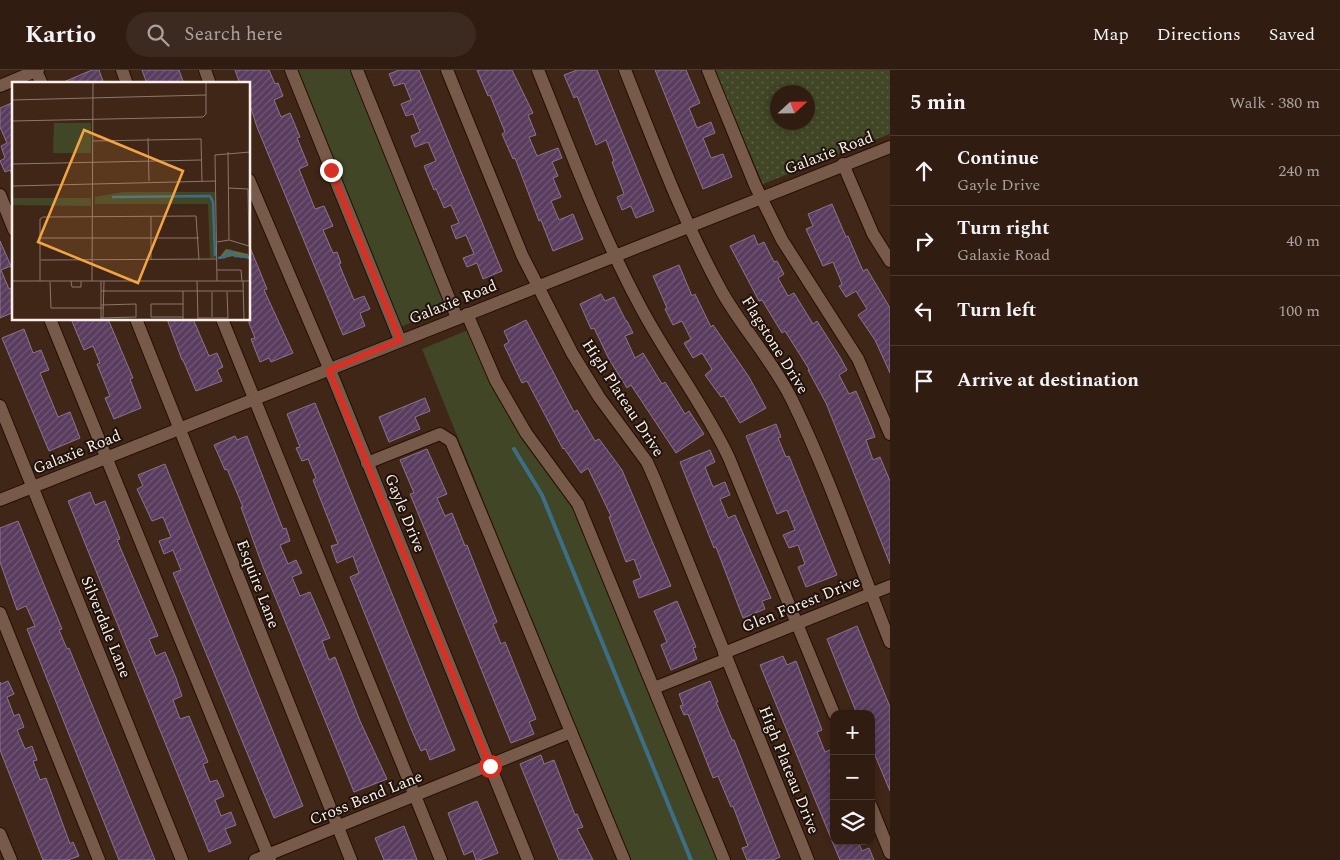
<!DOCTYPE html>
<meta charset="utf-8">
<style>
:root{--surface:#301c11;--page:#3c291f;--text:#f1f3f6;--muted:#a8a19f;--line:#4b3a31}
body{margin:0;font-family:Spectral,serif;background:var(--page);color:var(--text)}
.controls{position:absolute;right:15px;bottom:15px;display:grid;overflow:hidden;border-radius:10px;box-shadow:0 2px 8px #0003}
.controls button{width:45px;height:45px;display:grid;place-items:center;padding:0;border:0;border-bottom:1px solid var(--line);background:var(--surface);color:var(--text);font:25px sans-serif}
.compass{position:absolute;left:770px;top:15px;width:45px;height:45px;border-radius:50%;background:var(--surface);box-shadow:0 2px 8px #0003;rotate:68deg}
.stop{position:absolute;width:15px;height:15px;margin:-11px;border:4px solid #d93025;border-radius:50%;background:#fff}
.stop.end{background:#d93025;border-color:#fff;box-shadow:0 1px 5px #0008}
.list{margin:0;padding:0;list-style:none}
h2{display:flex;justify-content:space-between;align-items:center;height:65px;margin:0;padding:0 20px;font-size:21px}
h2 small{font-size:16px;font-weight:400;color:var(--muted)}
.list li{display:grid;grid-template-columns:32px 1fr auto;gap:15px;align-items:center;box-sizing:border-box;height:70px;padding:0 20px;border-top:1px solid var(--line)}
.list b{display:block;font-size:19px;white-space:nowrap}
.list p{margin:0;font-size:16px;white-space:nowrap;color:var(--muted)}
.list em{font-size:16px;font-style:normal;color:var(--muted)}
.icon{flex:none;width:28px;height:28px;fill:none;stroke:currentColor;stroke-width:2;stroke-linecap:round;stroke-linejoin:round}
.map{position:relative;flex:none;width:890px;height:790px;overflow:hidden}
header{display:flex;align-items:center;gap:30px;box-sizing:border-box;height:70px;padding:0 25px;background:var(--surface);border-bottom:1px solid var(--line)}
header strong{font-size:24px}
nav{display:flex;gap:28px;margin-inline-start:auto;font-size:18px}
.search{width:350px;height:45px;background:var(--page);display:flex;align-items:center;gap:12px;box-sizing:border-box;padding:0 18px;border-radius:28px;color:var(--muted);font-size:19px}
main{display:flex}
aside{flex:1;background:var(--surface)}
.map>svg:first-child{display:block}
</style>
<header>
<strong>Kartio</strong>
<div class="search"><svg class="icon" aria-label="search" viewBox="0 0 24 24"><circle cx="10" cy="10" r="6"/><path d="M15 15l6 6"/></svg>Search here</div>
<nav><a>Map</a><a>Directions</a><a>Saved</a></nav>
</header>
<main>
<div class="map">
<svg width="890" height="790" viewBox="0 0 890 790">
<defs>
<pattern id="park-dots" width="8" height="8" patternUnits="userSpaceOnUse" patternTransform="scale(1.25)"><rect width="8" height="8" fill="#404626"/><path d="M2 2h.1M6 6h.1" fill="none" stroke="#5d6146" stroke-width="1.8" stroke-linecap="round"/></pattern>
<pattern id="building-hatch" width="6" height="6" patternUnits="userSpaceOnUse" patternTransform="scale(1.25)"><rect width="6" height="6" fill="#593c5e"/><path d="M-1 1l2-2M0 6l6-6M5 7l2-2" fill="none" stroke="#725875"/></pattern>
</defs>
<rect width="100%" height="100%" fill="#402617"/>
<g fill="#404626">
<polygon points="294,0 353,0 449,237 398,258"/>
<polygon points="468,260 569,421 721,790 629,790 422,279"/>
</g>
<path fill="url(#park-dots)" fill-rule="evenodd" d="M 714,0 L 890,0 L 890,64 L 763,114 ZM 778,22 L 808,22 L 808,52 L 778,52 Z"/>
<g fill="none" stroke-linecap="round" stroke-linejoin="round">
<polyline stroke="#3d6e87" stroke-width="4" points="514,379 542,425 691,790"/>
</g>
<g fill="url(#building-hatch)" stroke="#8b748e">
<polygon points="92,0 99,0 104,14 59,14"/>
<polygon points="142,0 179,0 184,14 147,14"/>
<polygon points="235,0 269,0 275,14 278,13 283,26 274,30 281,47 290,43 300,67 297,68 308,95 299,99 315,139 324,136 333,156 323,160 333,183 337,182 341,193 339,194 354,230 364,226 370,239 360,243 365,256 343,265 257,57 249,32 249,14 240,14"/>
<polygon points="399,0 419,0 502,201 483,209 477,193 467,197 463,188 474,184 466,165 456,169 451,156 459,153 451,135 444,138 436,119 434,120 424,96 436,91 428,72 415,77 411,66 420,62 413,44 406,46 401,34 411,30 404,13 394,16 389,4"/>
<polygon points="477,0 512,0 533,43 528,45 536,65 529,67 537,86 558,78 562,88 552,92 558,106 553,108 561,127 551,131 559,150 573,144 583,169 553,181 541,150 539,151 515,88 513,89 502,64 505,62 490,25 488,26"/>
<polygon points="577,0 597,0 654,141 636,148 631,136 622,140 617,127 624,124 612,92 614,91 606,70 596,75 577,26 574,28 564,5"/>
<polygon points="655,0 686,0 700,33 689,38 697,58 711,52 715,63 703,68 711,88 723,84 732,107 703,119"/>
<polygon points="14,32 14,107 13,107 10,100 5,102 0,91 5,88 1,76 7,73 0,57 0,38"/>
<polygon points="832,134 846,167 848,166 863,201 867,199 890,238 890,303 875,270 858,245 867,239 856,221 846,227 839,216 842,214 833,192 823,196 806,159 813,156 808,144"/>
<polygon points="754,165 758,175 764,172 774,192 777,191 784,204 778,208 788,226 794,223 813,254 817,251 840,287 847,300 839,305 849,324 856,321 871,356 875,367 866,370 873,390 880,387 890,411 890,494 826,333 808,300 809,299 785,261 782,263 762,230 759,231 730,176"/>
<polygon points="0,171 11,196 1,200 9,219 14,217 14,242 0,248"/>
<polygon points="249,175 267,219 264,220 293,283 271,292 269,288 260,292 251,269 255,268 249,253"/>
<polygon points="679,195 692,226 695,224 711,257 713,255 749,307 766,338 740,353 724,326 721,327 705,305 712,299 702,283 693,288 684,273 691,269 682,251 673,255 665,239 667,238 653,206"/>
<polygon points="601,224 605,231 614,227 626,251 627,251 633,263 625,266 635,288 643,283 662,314 665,312 685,344 689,341 704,364 676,383 631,315 627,318 609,289 594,258 591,259 580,234"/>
<polygon points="71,249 108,249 133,308 130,309 141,338 114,349 105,328 110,326 97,294 100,293 93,276 84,280"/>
<polygon points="167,249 193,249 209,286 217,283 223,297 217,300 222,311 196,321 183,290 182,290"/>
<polygon points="526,250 574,342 577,340 595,371 599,369 622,400 671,516 639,528 633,511 641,508 634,489 626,492 609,447 611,446 588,398 581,403 564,378 563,379 527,311 522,313 504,275 509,272 504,261"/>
<polygon points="24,259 33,283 41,280 49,300 40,303 58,347 70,342 80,368 49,381 2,268"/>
<polygon points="425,328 430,341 415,347 420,359 389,372 379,347"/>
<polygon points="315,333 455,680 430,690 426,679 421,681 412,661 350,507 359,503 353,486 337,493 331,476 338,474 313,410 316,408 308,389 302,391 296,378 300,377 287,344"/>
<polygon points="776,354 781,367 778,368 786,387 789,386 837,505 806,517 798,497 805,494 798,475 789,478 783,465 795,460 787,440 777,444 746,366"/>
<polygon points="235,366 237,370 247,366 283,459 286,458 290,471 280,475 288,494 296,490 302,503 292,507 300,526 310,522 330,568 322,571 329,590 335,587 360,651 387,709 354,722 263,497 241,437 243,437 227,399 225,400 214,375"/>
<polygon points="427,379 447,424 437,428 445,446 452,443 465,476 467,475 497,552 493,554 501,574 505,572 536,649 529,652 534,664 511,673 423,455 410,424 414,423 400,390"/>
<polygon points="710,380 715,392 705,397 713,417 725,412 730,425 720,429 728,448 735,445 771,528 762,531 765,539 743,548 716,477 714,478 680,392"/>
<polygon points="165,394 303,736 274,748 173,503 181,500 173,480 164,484 159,471 171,467 163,447 152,451 137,419 143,416 138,405"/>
<polygon points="90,422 95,435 105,431 120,469 117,470 158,566 149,569 156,586 165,582 176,608 182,626 173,630 180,649 189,646 208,692 203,694 210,712 217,710 224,726 215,730 221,746 231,742 236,755 225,759 231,773 209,782 68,431"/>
<polygon points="18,451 62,559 59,560 67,579 69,578 155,790 119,790 27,559 35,556 26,536 17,540 0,492 0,458"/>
<polygon points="677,531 696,577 693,578 697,589 671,600 661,575 667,572 654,541"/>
<polygon points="857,556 890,637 890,721 871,676 871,644 857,644 827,569"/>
<polygon points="783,586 787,595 796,591 822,660 817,662 825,682 832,679 834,684 834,698 829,700 834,711 834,771 858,771 862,781 869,778 874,790 840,790 837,783 760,595"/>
<polygon points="8,611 14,624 7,627 14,646 19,644 24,657 17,660 25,679 32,676 37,690 33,691 40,710 46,708 70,774 73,772 79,786 68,790 43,790 0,680 0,612 1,614"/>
<polygon points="710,611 718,632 716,632 732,670 734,670 780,787 773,790 747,790 742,778 748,776 733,736 731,737 718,706 713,708 688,644 684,645 680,636 683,635 679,624"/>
<polygon points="541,685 544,694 554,690 575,745 577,744 583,757 577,759 593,790 559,790 520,694"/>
<polygon points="477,731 498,783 480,790 476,790 473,781 464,785 448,743"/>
<polygon points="404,756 417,790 384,790 375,768"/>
</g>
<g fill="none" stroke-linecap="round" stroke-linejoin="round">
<defs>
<g id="minor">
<polyline points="122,0 127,14"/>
<polyline points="205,0 210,14"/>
<polyline points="291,0 400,270"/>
<polyline points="357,0 457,248"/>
<polyline points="447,0 522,185 572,283 599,327 647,392 655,410 808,790"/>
<path d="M 538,0 C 570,79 599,159 639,234 C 667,288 703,333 729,388 L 834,644"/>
<path d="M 625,0 C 655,75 683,151 722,222 C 743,259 773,291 792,330 C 830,408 858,492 890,572"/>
<polyline points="708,0 755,115 782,170 858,289 890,364"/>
<polyline points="36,1 42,14"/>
<polyline points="0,16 38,0"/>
<polyline points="843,94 873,164 890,191"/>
<polyline points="249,110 335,312 528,790"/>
<polyline points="0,125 14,160"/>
<polyline points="467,244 496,311 526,363 578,434 724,790"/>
<polyline points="50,249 270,790"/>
<polyline points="136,249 351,790"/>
<polyline points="222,249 441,790"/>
<polyline points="0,336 182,790"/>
<polyline points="0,430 890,77"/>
<polyline points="0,543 99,790"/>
<polyline points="724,583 890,516"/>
<polyline points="654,618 727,589"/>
<polyline points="571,662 624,790"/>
<polyline points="871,736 890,783"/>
<polyline points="0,764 11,790"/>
<polyline points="255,790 571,662 451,371 440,364 367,393"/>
</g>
</defs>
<use href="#minor" stroke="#250e02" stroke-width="14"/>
<use href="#minor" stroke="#775a49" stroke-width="12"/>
</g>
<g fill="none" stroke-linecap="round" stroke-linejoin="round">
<polyline stroke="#d93025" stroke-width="6" points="331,100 400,270 329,300 490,696"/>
</g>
<g text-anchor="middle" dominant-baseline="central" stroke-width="4" stroke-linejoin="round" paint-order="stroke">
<g font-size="16" fill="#fef0e8" stroke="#1e120c">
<text transform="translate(829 83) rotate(-21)">Galaxie Road</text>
<text transform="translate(453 232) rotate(-22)">Galaxie Road</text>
<text transform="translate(775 275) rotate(58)">Flagstone Drive</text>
<text transform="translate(623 328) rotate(57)">High Plateau Drive</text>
<text transform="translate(77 382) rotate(-22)">Galaxie Road</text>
<text transform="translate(405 443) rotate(68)">Gayle Drive</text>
<text transform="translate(258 514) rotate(69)">Esquire Lane</text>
<text transform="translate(801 534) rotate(-22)">Glen Forest Drive</text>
<text transform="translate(106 557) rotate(68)">Silverdale Lane</text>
<text transform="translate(789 700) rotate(68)">High Plateau Drive</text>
<text transform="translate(366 728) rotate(-22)">Cross Bend Lane</text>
</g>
</g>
<g transform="translate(12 12)">
<rect width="238" height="238" fill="#402617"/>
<path d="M 111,110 L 203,110 L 204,176 L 198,176 L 196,122 L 83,122 L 83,115 ZM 0,116 L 79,116 L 79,124 L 0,123 Z" fill="#404626"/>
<path d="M 214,167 L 236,172 L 237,177 L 222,174 L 206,177 Z" fill="#636d3f"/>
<path d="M 42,41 L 79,41 L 79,71 L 41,71 Z" fill="#404626"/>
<path fill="none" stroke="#3d6e87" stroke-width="2.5" d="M 100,115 L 198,114 L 201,120 L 203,174M 206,176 L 213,175 L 218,169 L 223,174 L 238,175"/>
<path fill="none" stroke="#8c776b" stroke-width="1" d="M 0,18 L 194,13M 0,39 L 191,35 L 194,32 L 194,0M 136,56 L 137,99M 81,59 L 189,57 L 190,99M 216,70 L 217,158M 0,82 L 190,78M 0,104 L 204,99M 216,106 L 236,107 L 237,164M 28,156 L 187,156M 205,160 L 217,158 L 237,164M 29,178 L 205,177M 139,178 L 139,134M 205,188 L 229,188 L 230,199M 0,199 L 238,199M 28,199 L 28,137 L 31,135 L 184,134 L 187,178M 59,199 L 60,205 L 69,205 L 69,199M 80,199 L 81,0M 185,199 L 186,237M 205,199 L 203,73 L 238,70M 231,199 L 232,237M 38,200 L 39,226 L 91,226M 89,209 L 231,209M 171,209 L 171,237M 215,210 L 216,236M 171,235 L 139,235 L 139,222 L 171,222M 200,235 L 200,210M 89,236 L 124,235 L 124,222 L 89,223M 91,236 L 92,199M 186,236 L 216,236M 89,237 L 89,199"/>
<path fill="#f3a443" fill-opacity="0.15" stroke="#f3a443" stroke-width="2.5" d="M 72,48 L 171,89 L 126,201 L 26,160 Z"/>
<rect width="238" height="238" fill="none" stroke="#fef0e8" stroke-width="2.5"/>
</g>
</svg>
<div class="controls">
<button>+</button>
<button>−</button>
<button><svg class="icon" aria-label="layers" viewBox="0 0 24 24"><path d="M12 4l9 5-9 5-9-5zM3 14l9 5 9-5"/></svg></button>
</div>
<svg class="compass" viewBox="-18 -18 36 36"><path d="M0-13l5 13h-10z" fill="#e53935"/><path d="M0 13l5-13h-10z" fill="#a8a19f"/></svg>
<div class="stop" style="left:490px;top:696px"></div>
<div class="stop end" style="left:331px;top:100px"></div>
</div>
<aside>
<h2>5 min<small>Walk · 380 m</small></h2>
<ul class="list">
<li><svg class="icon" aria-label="ahead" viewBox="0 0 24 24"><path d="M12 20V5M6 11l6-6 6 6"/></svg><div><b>Continue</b><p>Gayle Drive</p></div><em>240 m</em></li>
<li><svg class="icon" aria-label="right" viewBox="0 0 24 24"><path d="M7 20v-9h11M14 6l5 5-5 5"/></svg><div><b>Turn right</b><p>Galaxie Road</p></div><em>40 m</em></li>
<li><svg class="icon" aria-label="left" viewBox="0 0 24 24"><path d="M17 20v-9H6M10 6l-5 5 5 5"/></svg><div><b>Turn left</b></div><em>100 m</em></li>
<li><svg class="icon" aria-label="arrive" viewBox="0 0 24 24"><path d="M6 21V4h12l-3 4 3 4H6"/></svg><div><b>Arrive at destination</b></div></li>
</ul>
</aside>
</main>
